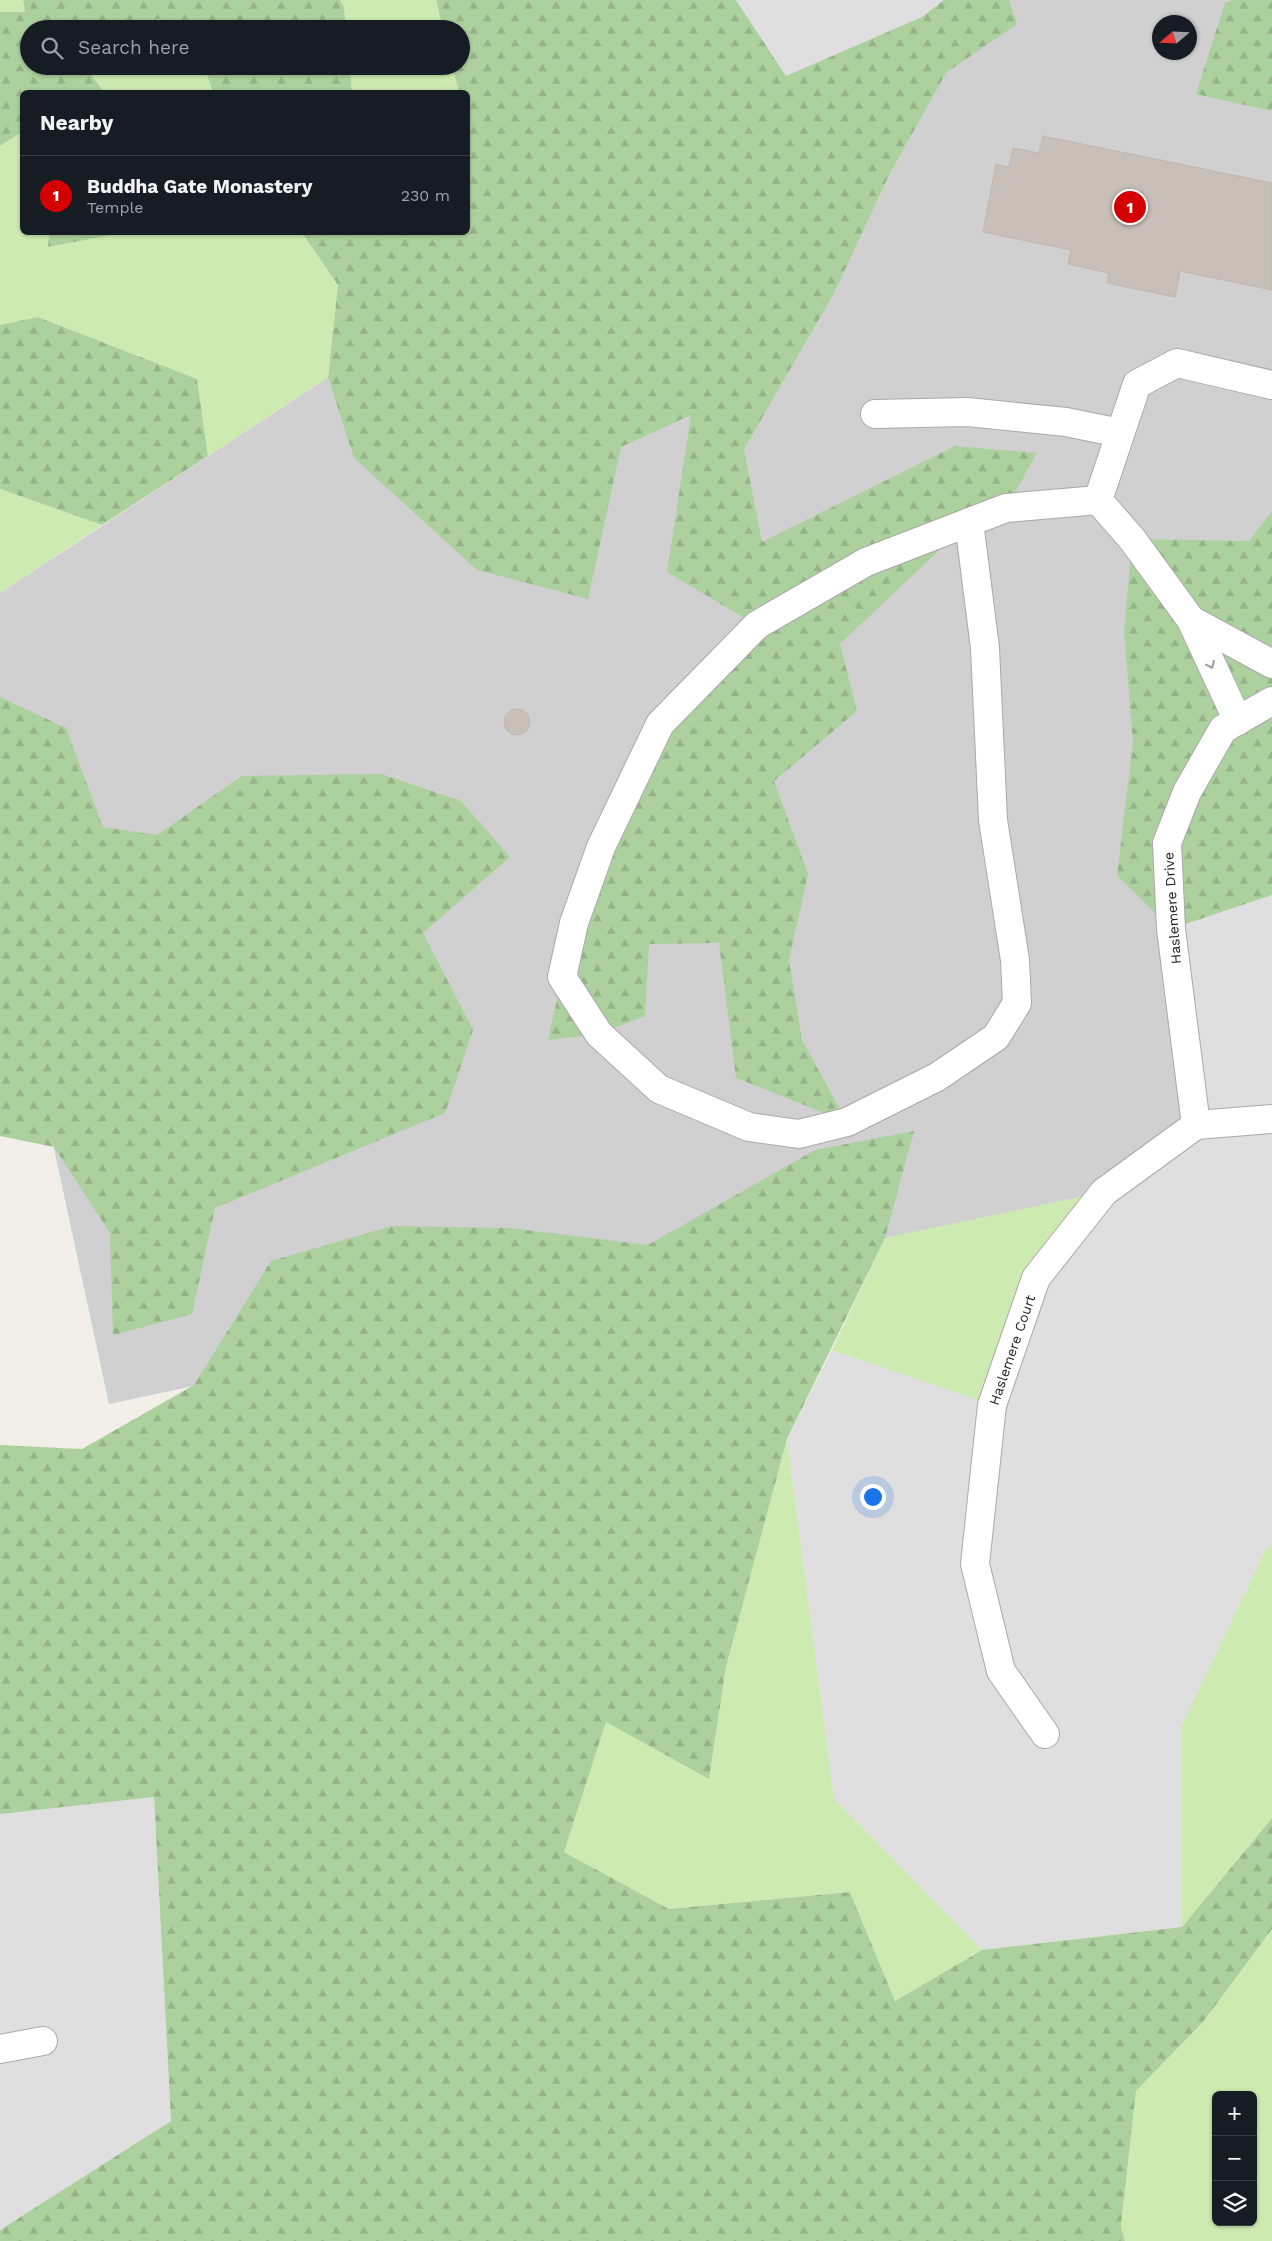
<!DOCTYPE html>
<meta charset="utf-8">
<style>
:root{--surface:#171b24;--page:#20242c;--text:#f1f3f6;--muted:#9ea1a6;--line:#363941;--accent:#d40000}
body{margin:0;font-family:"Work Sans",sans-serif;background:var(--page);color:var(--text)}
.controls{position:absolute;right:15px;bottom:15px;display:grid;overflow:hidden;border-radius:8px;box-shadow:0 1px 4px #0004}
.controls button{width:45px;height:45px;display:grid;place-items:center;padding:0;border:0;border-bottom:1px solid var(--line);background:var(--surface);color:var(--text);font:25px sans-serif}
.compass{position:absolute;left:1152px;top:15px;width:45px;height:45px;border-radius:50%;background:var(--surface);box-shadow:0 1px 4px #0004;rotate:251deg}
.you{position:absolute;left:872px;top:1496px;width:18px;height:18px;margin:-12px;border:4px solid #fff;border-radius:50%;background:#1a73e8;box-shadow:0 0 0 8px #1a73e833}
.badge{display:grid;place-items:center;width:32px;height:32px;border-radius:50%;background:var(--accent);color:#fff;font-size:16px;font-weight:700}
.pin{position:absolute;translate:-50% -50%;border:2px solid #fff;box-shadow:0 1px 5px #0006}
.list{margin:0;padding:0;list-style:none}
h2{display:flex;justify-content:space-between;align-items:center;height:65px;margin:0;padding:0 20px;font-size:21px}
h2 small{font-size:16px;font-weight:400;color:var(--muted)}
.list li{display:grid;grid-template-columns:32px 1fr auto;gap:15px;align-items:center;box-sizing:border-box;height:80px;padding:0 20px;border-top:1px solid var(--line)}
.list b{display:block;font-size:19px;white-space:nowrap}
.list p{margin:0;font-size:16px;white-space:nowrap;color:var(--muted)}
.list em{font-size:16px;font-style:normal;color:var(--muted)}
.icon{flex:none;width:28px;height:28px;fill:none;stroke:currentColor;stroke-width:2;stroke-linecap:round;stroke-linejoin:round}
.map{position:relative;flex:none;width:1272px;height:2241px;overflow:hidden}
.search{position:absolute;background:var(--surface);box-shadow:0 1px 4px #0004;left:20px;top:20px;width:450px;height:55px;display:flex;align-items:center;gap:12px;box-sizing:border-box;padding:0 18px;border-radius:28px;color:var(--muted);font-size:19px}
.panel{position:absolute;background:var(--surface);box-shadow:0 1px 4px #0004;left:20px;top:90px;width:450px;height:145px;border-radius:8px}
.map>svg:first-child{display:block}
</style>
<div class="map">
<svg width="1272" height="2241" viewBox="0 0 1272 2241">
<defs>
<pattern id="forest-firs" width="22" height="20" patternUnits="userSpaceOnUse" patternTransform="scale(1.25)"><rect width="22" height="20" fill="#add19e"/><path d="M5 1l3.5 6h-7zM16 11l3.5 6h-7z" fill="#95b388"/></pattern>
</defs>
<rect width="100%" height="100%" fill="#f2efe9"/>
<g fill="#e0dfdf">
<polygon points="736,0 944,0 922,17 786,76"/>
<polygon points="1272,895 1272,1544 1266,1549 1182,1725 1182,1927 982,1950 834,1800 787,1439 832,1350 993,1405 1171,929"/>
<polygon points="154,1797 171,2121 0,2230 0,1813"/>
</g>
<path fill="#d0d0d0" fill-rule="evenodd" d="M 944,0 L 1272,0 L 1272,701 L 1167,843 L 1196,1125 L 1104,1192 L 109,1404 L 0,898 L 0,593 L 786,76 L 922,17 ZM 1160,22 L 1190,22 L 1190,52 L 1160,52 Z"/>
<g fill="#cdebb0" fill-rule="evenodd">
<polygon points="0,0 23,0 25,12 0,12"/>
<polygon points="340,0 436,0 443,29 346,29 344,8"/>
<polygon points="159,19 168,29 130,29"/>
<polygon points="85,66 201,66 206,72 213,92 104,92"/>
<polygon points="350,66 452,66 459,92 352,92"/>
<polygon points="22,132 22,232 49,233 48,247 123,233 302,233 338,285 328,377 208,456 197,379 38,317 0,325 0,146"/>
<polygon points="0,489 102,525 0,593"/>
<polygon points="1104,1192 1036,1278 992,1405 832,1350 885,1238"/>
<polygon points="787,1439 834,1799 982,1950 895,2001 850,1892 669,1909 564,1852 606,1721 709,1779 726,1667"/>
<polygon points="1272,1544 1272,1818 1182,1927 1182,1725 1266,1549"/>
<path d="M 1272,1929 L 1272,2241 L 1125,2241 L 1121,2226 L 1136,2091 L 1203,2022 ZM 1216,2095 L 1253,2095 L 1253,2222 L 1216,2222 Z"/>
</g>
<g fill="url(#forest-firs)">
<polygon points="23,0 340,0 344,7 346,29 168,29 159,19 130,29 29,29 29,66 85,66 104,92 22,92 22,132 0,146 0,12 25,12"/>
<polygon points="436,0 736,0 786,76 922,17 944,0 1009,0 1017,24 946,73 890,173 833,295 744,449 762,542 955,446 1037,453 1006,508 969,522 840,644 857,711 774,781 808,874 789,960 802,1040 847,1122 736,1078 719,943 649,944 645,1016 599,1034 548,1040 562,977 660,724 756,625 667,572 691,415 621,447 588,599 477,570 354,458 328,377 338,285 302,233 468,232 468,92 459,92 452,66 461,66 461,29 443,29"/>
<polygon points="1233,0 1272,0 1272,111 1196,94 1225,3"/>
<polygon points="201,66 350,66 352,92 213,92 206,72"/>
<polygon points="49,233 49,232 123,233 48,247"/>
<polygon points="38,317 197,379 208,456 102,525 0,489 0,325"/>
<polygon points="1272,511 1272,895 1171,929 1117,875 1133,742 1124,632 1132,539 1249,541"/>
<polygon points="0,697 66,728 103,827 157,835 242,776 382,774 461,801 510,857 423,933 473,1030 445,1113 215,1208 192,1314 113,1335 110,1233 54,1147 0,1136"/>
<polygon points="914,1131 885,1238 787,1439 726,1667 709,1779 606,1722 564,1852 669,1909 850,1892 895,2001 982,1950 1182,1927 1272,1818 1272,1929 1203,2022 1136,2091 1121,2226 1125,2241 0,2241 0,2230 171,2121 154,1797 0,1814 0,1445 82,1449 194,1385 271,1261 392,1226 510,1228 648,1245 815,1150"/>
</g>
<g fill="#c7bfb8" stroke="#c4b6ab">
<polygon points="1043,136 1272,183 1272,290 1180,271 1175,297 1107,283 1109,273 1068,264 1071,250 983,232 996,164 1009,167 1013,148 1039,153"/>
<circle cx="517" cy="722" r="13"/>
</g>
<g fill="none" stroke-linecap="round" stroke-linejoin="round">
<defs>
<g id="minor">
<polyline points="875,414 967,412 1066,422 1120,433"/>
<polyline points="1098,500 1137,384 1177,363 1272,385"/>
<polyline points="969,522 985,648 993,820 1015,960 1017,1003 996,1037 937,1077 847,1122 799,1134 749,1127 659,1089 599,1034 562,977 574,923 601,847 660,724 757,625 866,562 1006,508 1098,500 1132,539 1191,620 1238,721"/>
<polyline points="1191,620 1272,664"/>
<polyline points="1196,1125 1171,929 1167,843 1187,792 1223,729 1272,701"/>
<polyline points="1045,1734 1001,1671 975,1564 992,1405 1036,1278 1104,1192 1196,1125 1272,1119"/>
<polyline points="0,2049 43,2041"/>
</g>
</defs>
<use href="#minor" stroke="#a9a9a9" stroke-width="30"/>
<use href="#minor" stroke="#fff" stroke-width="28"/>
</g>
<defs><path id="oneway-chevron" d="M-2-3.5L2.5 0L-2 3.5" fill="none" stroke-width="1.6" stroke-linecap="round" stroke-linejoin="round" transform="scale(1.25)"/></defs>
<use stroke="#9c9c9c" href="#oneway-chevron" transform="translate(1211 665) rotate(65)"/>
<g text-anchor="middle" dominant-baseline="central" stroke-width="4" stroke-linejoin="round" paint-order="stroke">
<g font-size="14" fill="#222" stroke="#fff">
<text transform="translate(1172 908) rotate(-94)">Haslemere Drive</text>
<text transform="translate(1012 1350) rotate(-71)">Haslemere Court</text>
</g>
</g>
</svg>
<div class="controls">
<button>+</button>
<button>−</button>
<button><svg class="icon" aria-label="layers" viewBox="0 0 24 24"><path d="M12 4l9 5-9 5-9-5zM3 14l9 5 9-5"/></svg></button>
</div>
<svg class="compass" viewBox="-18 -18 36 36"><path d="M0-13l5 13h-10z" fill="#e53935"/><path d="M0 13l5-13h-10z" fill="#9ea1a6"/></svg>
<div class="you"></div>
<div class="pin badge" style="left:1130px;top:207px">1</div>
<div class="search"><svg class="icon" aria-label="search" viewBox="0 0 24 24"><circle cx="10" cy="10" r="6"/><path d="M15 15l6 6"/></svg>Search here</div>
<section class="panel">
<h2>Nearby<small></small></h2>
<ul class="list">
<li><span class="badge">1</span><div><b>Buddha Gate Monastery</b><p>Temple</p></div><em>230 m</em></li>
</ul>
</section>
</div>
